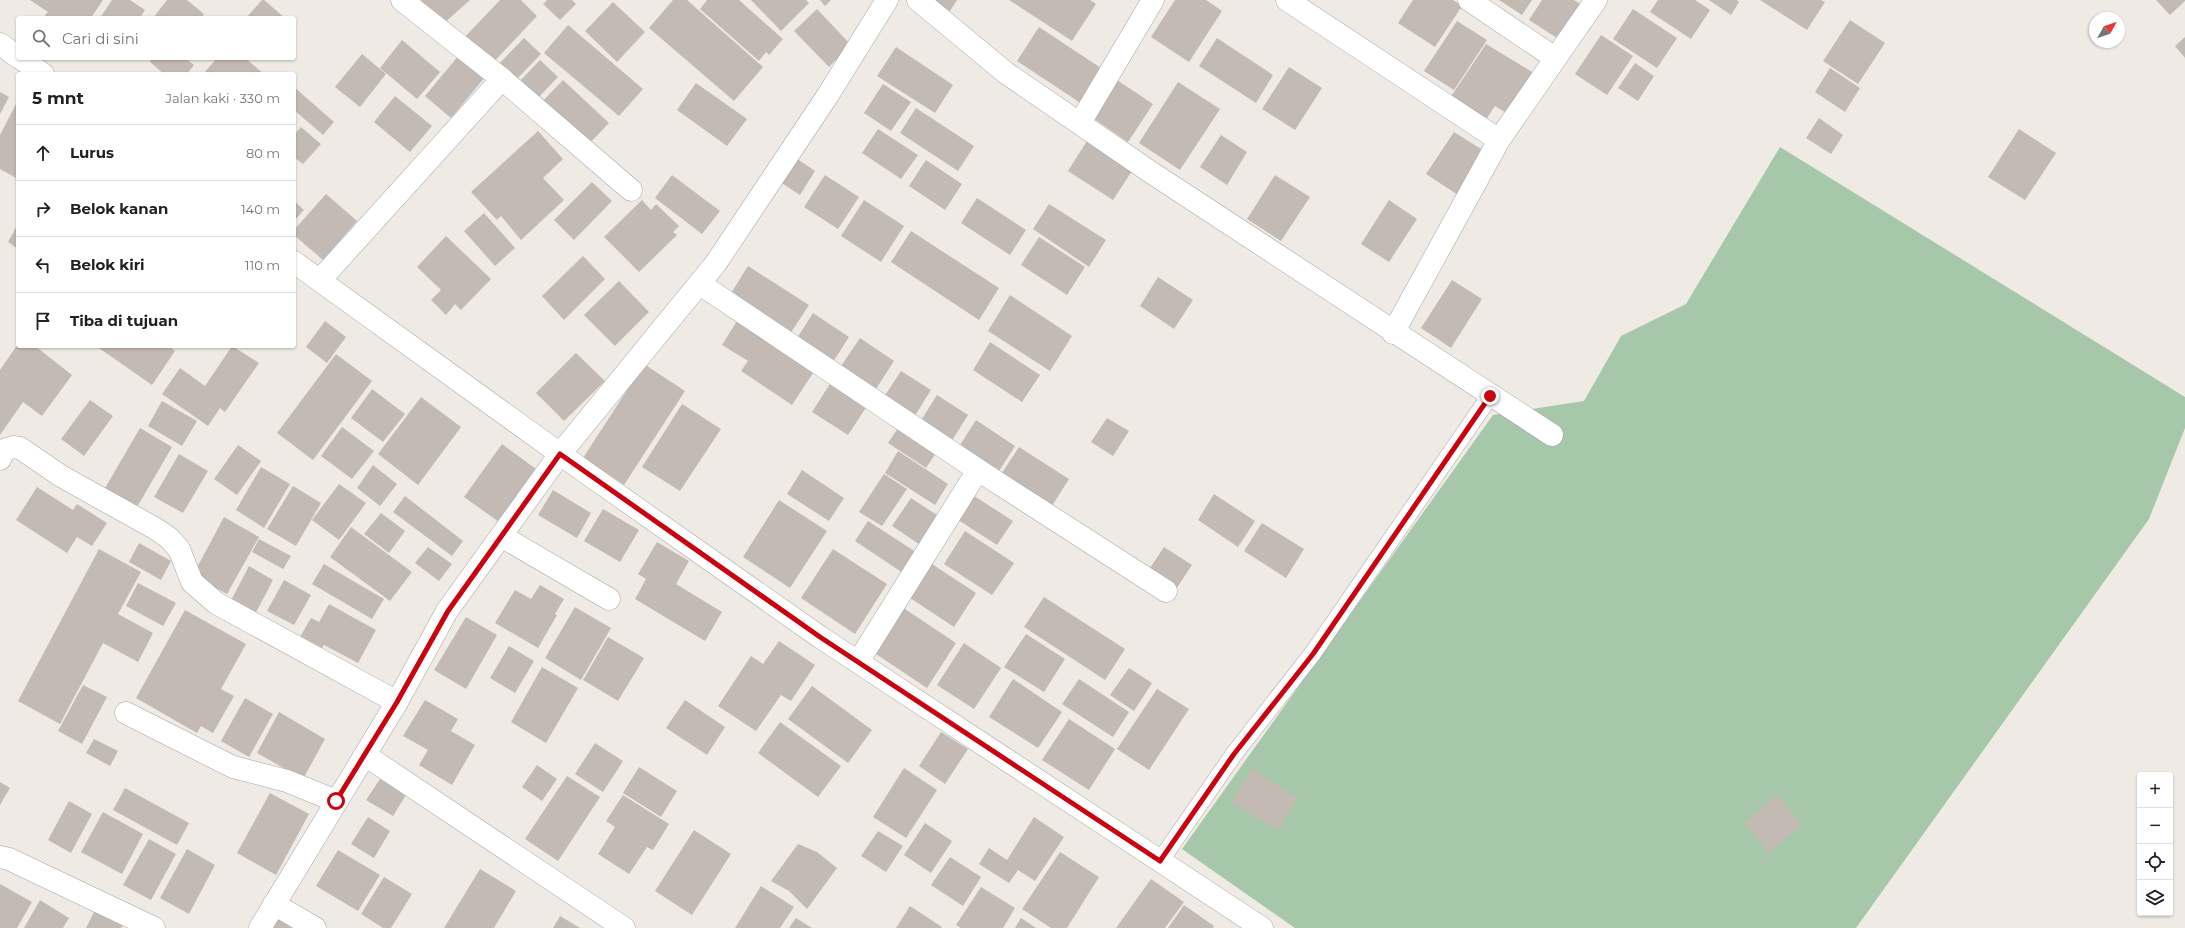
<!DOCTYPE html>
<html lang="id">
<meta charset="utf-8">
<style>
:root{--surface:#fff;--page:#f6f6f6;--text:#202124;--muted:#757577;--line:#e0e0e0}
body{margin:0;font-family:Montserrat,sans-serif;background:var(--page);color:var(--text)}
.controls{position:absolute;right:12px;bottom:12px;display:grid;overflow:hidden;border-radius:4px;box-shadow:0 1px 3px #0004}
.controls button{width:36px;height:36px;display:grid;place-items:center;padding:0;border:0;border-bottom:1px solid var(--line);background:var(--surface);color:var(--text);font:20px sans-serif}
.compass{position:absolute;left:2089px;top:12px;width:36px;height:36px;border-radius:50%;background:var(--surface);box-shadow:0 1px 3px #0004;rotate:50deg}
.stop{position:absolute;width:12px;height:12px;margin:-9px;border:3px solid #c90310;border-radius:50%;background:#fff}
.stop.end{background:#c90310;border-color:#fff;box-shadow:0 1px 4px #0008}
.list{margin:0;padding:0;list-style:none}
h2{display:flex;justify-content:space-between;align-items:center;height:52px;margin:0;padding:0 16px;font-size:17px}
h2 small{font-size:13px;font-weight:400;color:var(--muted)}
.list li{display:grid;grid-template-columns:26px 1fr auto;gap:12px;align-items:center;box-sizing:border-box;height:56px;padding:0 16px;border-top:1px solid var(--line)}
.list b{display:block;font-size:15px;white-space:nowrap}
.list em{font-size:13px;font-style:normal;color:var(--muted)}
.icon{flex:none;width:22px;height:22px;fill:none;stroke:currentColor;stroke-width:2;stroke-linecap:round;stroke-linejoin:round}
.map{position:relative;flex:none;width:2185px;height:928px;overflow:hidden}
.search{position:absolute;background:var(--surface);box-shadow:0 1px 3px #0004;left:16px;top:16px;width:280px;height:44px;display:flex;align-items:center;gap:10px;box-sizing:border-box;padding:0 14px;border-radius:4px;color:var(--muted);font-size:15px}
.panel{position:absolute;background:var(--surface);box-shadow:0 1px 3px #0004;left:16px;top:72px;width:280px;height:276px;border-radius:4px}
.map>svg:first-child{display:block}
</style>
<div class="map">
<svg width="2185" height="928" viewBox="0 0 2185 928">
<rect width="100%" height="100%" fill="#efebe4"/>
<polygon fill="#a6c7a9" points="1780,147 2185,397 2185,428 2149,519 1856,928 1295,928 1182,849 1493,415 1584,401 1621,336 1686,304"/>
<g fill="#c4bab4">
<polygon points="30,0 103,0 91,18 43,18 48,12"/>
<polygon points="112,0 130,0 145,10 140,18 100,18"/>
<polygon points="167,0 187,0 204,14 201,18 153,18"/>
<polygon points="262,0 264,0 285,18 246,18"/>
<polygon points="419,0 470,0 442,25"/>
<polygon points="500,0 521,0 537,16 488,68 460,42"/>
<polygon points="547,0 572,0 576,4 560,20 543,4"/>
<polygon points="673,0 687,0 763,67 734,101 649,28"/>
<polygon points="707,0 739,0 783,39 769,55 766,52 759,61 700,9"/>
<polygon points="751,0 806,0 809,3 781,31"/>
<polygon points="820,0 831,0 825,6"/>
<polygon points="933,0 957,0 950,11"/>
<polygon points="1009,0 1090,0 1096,4 1072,41"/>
<polygon points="1175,0 1206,0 1222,11 1189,62 1151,37"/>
<polygon points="1413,0 1453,0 1462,6 1435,47 1398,23"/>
<polygon points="1499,0 1532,0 1522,15"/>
<polygon points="1542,0 1574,0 1582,5 1560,40 1529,20"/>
<polygon points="1658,0 1695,0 1710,10 1691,39 1650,12"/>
<polygon points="1709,0 1737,0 1739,2 1731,15"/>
<polygon points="1760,0 1821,0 1825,2 1807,30"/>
<polygon points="2156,0 2185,0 2185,1 2170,15"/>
<polygon points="613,2 645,32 617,62 585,31"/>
<polygon points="817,9 851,45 829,67 794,31"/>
<polygon points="1633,9 1677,38 1657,68 1613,39"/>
<polygon points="1850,20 1885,43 1858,84 1823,61"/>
<polygon points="1457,21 1487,40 1454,90 1424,71"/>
<polygon points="568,25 643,89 619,116 544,53"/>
<polygon points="1039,27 1107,72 1085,106 1017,61"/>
<polygon points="1601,35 1633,56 1607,95 1575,74"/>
<polygon points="2185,37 2185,58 2175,46"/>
<polygon points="524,38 541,54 515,81 498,65"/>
<polygon points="1217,38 1273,75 1256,103 1199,66"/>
<polygon points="402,40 440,72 417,99 380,68"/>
<polygon points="1486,44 1537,75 1511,116 1495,106 1485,121 1450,98"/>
<polygon points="896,47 953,85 935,113 877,76"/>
<polygon points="362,54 386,74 360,107 335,87"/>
<polygon points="459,55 485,77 451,118 425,96"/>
<polygon points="148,58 185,58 194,65 187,74 164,74 150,62 151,60"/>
<polygon points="217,58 245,58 264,74 203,74"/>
<polygon points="540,60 558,77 536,100 518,83"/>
<polygon points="1635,63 1654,76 1638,101 1618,88"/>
<polygon points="1289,67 1322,88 1295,130 1262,109"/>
<polygon points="1830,68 1860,88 1845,112 1815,92"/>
<polygon points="1114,78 1153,104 1128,142 1090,116"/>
<polygon points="563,80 609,123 586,147 540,104"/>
<polygon points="1178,82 1220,109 1180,170 1139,143"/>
<polygon points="696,83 747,119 727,146 677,110"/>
<polygon points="883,84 911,102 891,131 864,113"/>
<polygon points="294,87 334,122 323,135 294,110"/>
<polygon points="0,92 9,97 0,114"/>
<polygon points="395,96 432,126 410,152 374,122"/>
<polygon points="16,104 18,105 18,179 0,169 0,135"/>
<polygon points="916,108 974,146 958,171 900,133"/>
<polygon points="1819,118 1843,135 1831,154 1806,138"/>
<polygon points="301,127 321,144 303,164 294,157 294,135"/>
<polygon points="878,129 918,155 901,179 862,153"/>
<polygon points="2019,129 2056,153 2025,200 1988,177"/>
<polygon points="538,131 563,159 543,178 564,200 521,240 501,216 497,220 471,192"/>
<polygon points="1454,132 1486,152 1458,195 1426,174"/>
<polygon points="1221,135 1247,152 1227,185 1200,167"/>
<polygon points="1087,141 1132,171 1113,200 1068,171"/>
<polygon points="796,158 815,171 800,195 780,182"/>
<polygon points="926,160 962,184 945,210 909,186"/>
<polygon points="672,175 720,211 702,234 655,198"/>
<polygon points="825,175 859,197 838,229 804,207"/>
<polygon points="1275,175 1310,197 1281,241 1247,219"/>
<polygon points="592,182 612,201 574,240 554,220"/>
<polygon points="326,194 357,221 323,260 294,235 294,230"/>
<polygon points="977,198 1026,230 1010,255 961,223"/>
<polygon points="642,200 651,210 656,204 679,226 673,232 677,235 639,272 604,237"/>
<polygon points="864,200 904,226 881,262 841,236"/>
<polygon points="1389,200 1417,219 1389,262 1361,244"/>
<polygon points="294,201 304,210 294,221"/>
<polygon points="1049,204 1106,240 1089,267 1033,229"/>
<polygon points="484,213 515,248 495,266 464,231"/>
<polygon points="18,224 18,249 8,242"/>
<polygon points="911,231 999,288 979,320 891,262"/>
<polygon points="446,236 491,279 461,310 455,304 446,315 431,300 441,290 417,267"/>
<polygon points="1039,237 1085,267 1067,295 1021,265"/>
<polygon points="583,256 605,279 564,320 542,296"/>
<polygon points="748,266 809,305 788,337 728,298"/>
<polygon points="1158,277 1193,300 1174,329 1140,306"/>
<polygon points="1452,280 1482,299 1451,348 1421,328"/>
<polygon points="619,281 649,312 615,346 584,315"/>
<polygon points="1010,295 1072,336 1050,371 988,331"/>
<polygon points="742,313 819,364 792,405 741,371 748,361 722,345"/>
<polygon points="813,313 849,337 833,362 797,338"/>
<polygon points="325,321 346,337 327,363 306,347"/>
<polygon points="860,338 894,361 874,392 839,369"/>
<polygon points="990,342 1040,375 1022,402 973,370"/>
<polygon points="18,344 35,346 72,375 42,416 23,402 0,435 0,370"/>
<polygon points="96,346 168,346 175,351 152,385"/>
<polygon points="232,346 259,363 225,412 220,408 208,426 162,394 180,368 205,386"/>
<polygon points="576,353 605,381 564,421 536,393"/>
<polygon points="336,354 372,381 313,460 277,433"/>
<polygon points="644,364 685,391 624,485 583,458"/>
<polygon points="901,371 931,390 914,417 884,397"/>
<polygon points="835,376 871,400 848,435 812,412"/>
<polygon points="372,389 405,414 383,442 351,418"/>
<polygon points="937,395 968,415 951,442 920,422"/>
<polygon points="421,397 461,427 418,485 378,454"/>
<polygon points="90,400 113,416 84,456 61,439"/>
<polygon points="162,401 197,421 182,446 148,426"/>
<polygon points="682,404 721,429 680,491 642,467"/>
<polygon points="1107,418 1129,431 1113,456 1091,442"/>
<polygon points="976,420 1015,446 994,479 955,453"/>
<polygon points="902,422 940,447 926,468 888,443"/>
<polygon points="342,427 374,451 352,479 321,456"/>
<polygon points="140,428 172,447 133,514 101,495"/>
<polygon points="502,444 536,469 499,522 464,497"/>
<polygon points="238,445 261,461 237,495 214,479"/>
<polygon points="1019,447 1069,479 1048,512 998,479"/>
<polygon points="898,451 948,484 935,505 885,473"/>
<polygon points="179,454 208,471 183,513 154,497"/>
<polygon points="373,465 397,484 380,506 357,488"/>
<polygon points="261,467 290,484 264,528 236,510"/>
<polygon points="802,470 844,498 829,521 787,494"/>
<polygon points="884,474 907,489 882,526 859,512"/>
<polygon points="339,484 366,503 339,540 312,520"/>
<polygon points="293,486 321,503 296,546 267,529"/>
<polygon points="37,487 73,510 77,504 107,523 92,546 77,537 67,553 16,520"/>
<polygon points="553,490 591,513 577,538 538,515"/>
<polygon points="968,492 1013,521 997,545 952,516"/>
<polygon points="1214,494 1255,521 1238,547 1198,520"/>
<polygon points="405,496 463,541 452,556 393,512"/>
<polygon points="911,498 943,519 925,548 892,526"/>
<polygon points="779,500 827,531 790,588 743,557"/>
<polygon points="603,509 639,530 620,562 584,541"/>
<polygon points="381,513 405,531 389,553 364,534"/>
<polygon points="224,517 259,537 227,594 193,575"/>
<polygon points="868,521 919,554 906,575 855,541"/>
<polygon points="1262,523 1304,549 1286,578 1244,551"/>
<polygon points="351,527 412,572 390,601 330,557"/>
<polygon points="965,531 1014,563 992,595 944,564"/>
<polygon points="259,539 291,556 283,569 252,552"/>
<polygon points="657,542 689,561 676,584 722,612 705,641 635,599 646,579 638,574"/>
<polygon points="139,543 171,561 161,580 129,562"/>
<polygon points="428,547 452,564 439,581 415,563"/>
<polygon points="1164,547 1192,565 1176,589 1148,571"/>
<polygon points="99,549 141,572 118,614 153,633 138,662 103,643 60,724 18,701"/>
<polygon points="833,549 887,584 855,634 801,598"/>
<polygon points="929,562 976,593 954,627 907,596"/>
<polygon points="324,564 384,599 372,619 312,584"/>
<polygon points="249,566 273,580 251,622 227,608"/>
<polygon points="284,580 311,595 294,625 267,611"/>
<polygon points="138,583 176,603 163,626 126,606"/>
<polygon points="540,585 564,599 555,614 557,615 538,648 495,623 515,590 531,599"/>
<polygon points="1044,597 1125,649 1105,680 1024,627"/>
<polygon points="329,604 376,630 358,663 324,645 322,648 300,637 311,618 319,622"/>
<polygon points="575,607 611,628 581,680 545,658"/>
<polygon points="902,607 956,643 927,688 873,652"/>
<polygon points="185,610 246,644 221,689 234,696 213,733 201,726 197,733 136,698"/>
<polygon points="466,617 497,635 466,689 434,670"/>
<polygon points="1026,634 1065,659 1044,692 1004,667"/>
<polygon points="608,637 644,658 618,701 583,680"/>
<polygon points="779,641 815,665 791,701 781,695 756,731 718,706 751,656 763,664"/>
<polygon points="964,643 1001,668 974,709 937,685"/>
<polygon points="509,646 534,661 515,693 490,678"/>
<polygon points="542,667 578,688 546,743 511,722"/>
<polygon points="1129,668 1152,683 1134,711 1110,695"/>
<polygon points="1013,679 1062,712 1038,748 989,717"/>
<polygon points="1079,679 1129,712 1113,737 1062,704"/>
<polygon points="83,685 107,697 82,744 58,731"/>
<polygon points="812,686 872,730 848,763 788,719"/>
<polygon points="1157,689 1189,709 1149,770 1117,749"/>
<polygon points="245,698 273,714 249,757 221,741"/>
<polygon points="425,700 458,719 451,731 475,745 452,785 419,765 428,750 403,736"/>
<polygon points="685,700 725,727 707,755 666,728"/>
<polygon points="279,712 325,739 303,779 257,753"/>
<polygon points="1069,719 1115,749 1089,790 1042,760"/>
<polygon points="780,722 841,766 818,797 758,753"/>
<polygon points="941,732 968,749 945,784 919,766"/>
<polygon points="94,739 118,751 110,766 86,753"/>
<polygon points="595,743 623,761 603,792 575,774"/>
<polygon points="537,765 557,779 542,801 522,787"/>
<polygon points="639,767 677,791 661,817 623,793"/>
<polygon points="904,768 937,790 906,838 873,817"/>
<polygon points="1252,769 1298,798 1277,830 1231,802"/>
<polygon points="567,776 600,797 558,861 525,839"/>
<polygon points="380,779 406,795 393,816 366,800"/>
<polygon points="0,782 10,788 0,805"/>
<polygon points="125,788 189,823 177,845 113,810"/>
<polygon points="270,793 309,814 276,875 237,853"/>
<polygon points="623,795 669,824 653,850 647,847 629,874 598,854 615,827 606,821"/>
<polygon points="1777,795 1802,825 1769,853 1744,823"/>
<polygon points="69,801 92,814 71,853 48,840"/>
<polygon points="103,812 143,834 122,874 81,852"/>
<polygon points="368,817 390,831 374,858 351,844"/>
<polygon points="1034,817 1064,837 1035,881 1018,870 1009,883 979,864 989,848 1007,860"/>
<polygon points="925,823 952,841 931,873 904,855"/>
<polygon points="694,830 731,854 692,915 655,891"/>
<polygon points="878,831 903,846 886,872 861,856"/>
<polygon points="149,839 176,854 151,900 123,885"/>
<polygon points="798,844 817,852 837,868 807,909 789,891 771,881"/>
<polygon points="187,849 215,865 189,914 160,898"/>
<polygon points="338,850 380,875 358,911 316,886"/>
<polygon points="1060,852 1099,877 1067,928 1051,928 1022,909"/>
<polygon points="950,857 981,877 963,906 931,885"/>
<polygon points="480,869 516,891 494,928 444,928"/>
<polygon points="384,877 412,894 391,928 383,928 361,914"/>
<polygon points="1151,879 1184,902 1165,928 1116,928"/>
<polygon points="0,884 32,902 17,928 0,928"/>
<polygon points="761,886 794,907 780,928 735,928"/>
<polygon points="981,887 1015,908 1003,928 961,928 956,925"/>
<polygon points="40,900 69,918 63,928 24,928"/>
<polygon points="1184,905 1214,926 1213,928 1168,928"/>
<polygon points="97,906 125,922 121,928 86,928"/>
<polygon points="910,906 942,927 941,928 896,928"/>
<polygon points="277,914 299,928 269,928"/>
<polygon points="560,916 580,928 553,928"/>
<polygon points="796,918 812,928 789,928"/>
<polygon points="1021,918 1036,928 1015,928"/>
</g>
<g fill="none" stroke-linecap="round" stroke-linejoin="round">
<defs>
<polyline id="lane" points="1160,861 1234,754 1313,653 1490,396"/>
<g id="street">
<polyline points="402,0 502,79 631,190"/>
<polyline points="918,0 1006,73 1152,173 1552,435"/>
<polyline points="1287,0 1499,140"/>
<polyline points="1469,0 1555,58"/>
<polyline points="0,44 18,57"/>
<polyline points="20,58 43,74"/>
<polyline points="1080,123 1153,0"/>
<polyline points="294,262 588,474 820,637 1262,928"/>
<polyline points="320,280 502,79"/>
<polyline points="700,284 978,470 1166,591"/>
<polyline points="1393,333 1499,140 1596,0"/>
<polyline points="0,459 4,450 13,447 20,448 61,476 156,529 169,538 179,549 192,582 216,603 397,702"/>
<polyline points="501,536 609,599"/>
<polyline points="858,662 978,470"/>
<polyline points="126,713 233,767 287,781 336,801"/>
<polyline points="365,755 624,928"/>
<polyline points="0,857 9,859 154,928"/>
<polyline points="274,904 315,928"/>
<polyline points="260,928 397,702 447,611 560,454 716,263 828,95 887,0"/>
</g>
</defs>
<use href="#lane" stroke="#a5a5a5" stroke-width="18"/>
<use href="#street" stroke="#a5a5a5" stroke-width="23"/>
<use href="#lane" stroke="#fff" stroke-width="17"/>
<use href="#street" stroke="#fff" stroke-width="22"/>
</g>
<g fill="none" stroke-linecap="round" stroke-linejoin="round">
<polyline stroke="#c90310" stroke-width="5" points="336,801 397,702 448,611 560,454 820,637 1160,861 1234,754 1313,654 1490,396"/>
</g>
</svg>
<div class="controls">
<button>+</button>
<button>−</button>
<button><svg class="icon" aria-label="locate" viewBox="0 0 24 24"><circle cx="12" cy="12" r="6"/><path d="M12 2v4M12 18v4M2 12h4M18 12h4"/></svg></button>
<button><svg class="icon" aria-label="layers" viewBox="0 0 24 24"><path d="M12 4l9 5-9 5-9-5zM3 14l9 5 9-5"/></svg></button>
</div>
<svg class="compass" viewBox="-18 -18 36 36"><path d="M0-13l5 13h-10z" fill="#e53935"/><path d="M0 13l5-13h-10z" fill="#757577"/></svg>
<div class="stop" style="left:336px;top:801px"></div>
<div class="stop end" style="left:1490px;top:396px"></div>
<div class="search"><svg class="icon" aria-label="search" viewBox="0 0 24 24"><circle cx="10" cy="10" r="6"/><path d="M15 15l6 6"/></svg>Cari di sini</div>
<section class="panel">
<h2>5 mnt<small>Jalan kaki · 330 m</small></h2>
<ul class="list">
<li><svg class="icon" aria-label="ahead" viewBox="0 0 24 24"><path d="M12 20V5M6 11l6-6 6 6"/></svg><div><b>Lurus</b></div><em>80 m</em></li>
<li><svg class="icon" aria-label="right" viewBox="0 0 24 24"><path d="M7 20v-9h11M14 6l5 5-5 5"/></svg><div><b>Belok kanan</b></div><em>140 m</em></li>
<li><svg class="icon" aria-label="left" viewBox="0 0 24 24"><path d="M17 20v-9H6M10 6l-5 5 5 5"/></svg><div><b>Belok kiri</b></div><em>110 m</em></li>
<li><svg class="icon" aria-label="arrive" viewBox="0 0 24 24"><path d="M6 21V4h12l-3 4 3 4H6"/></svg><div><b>Tiba di tujuan</b></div></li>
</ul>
</section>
</div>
